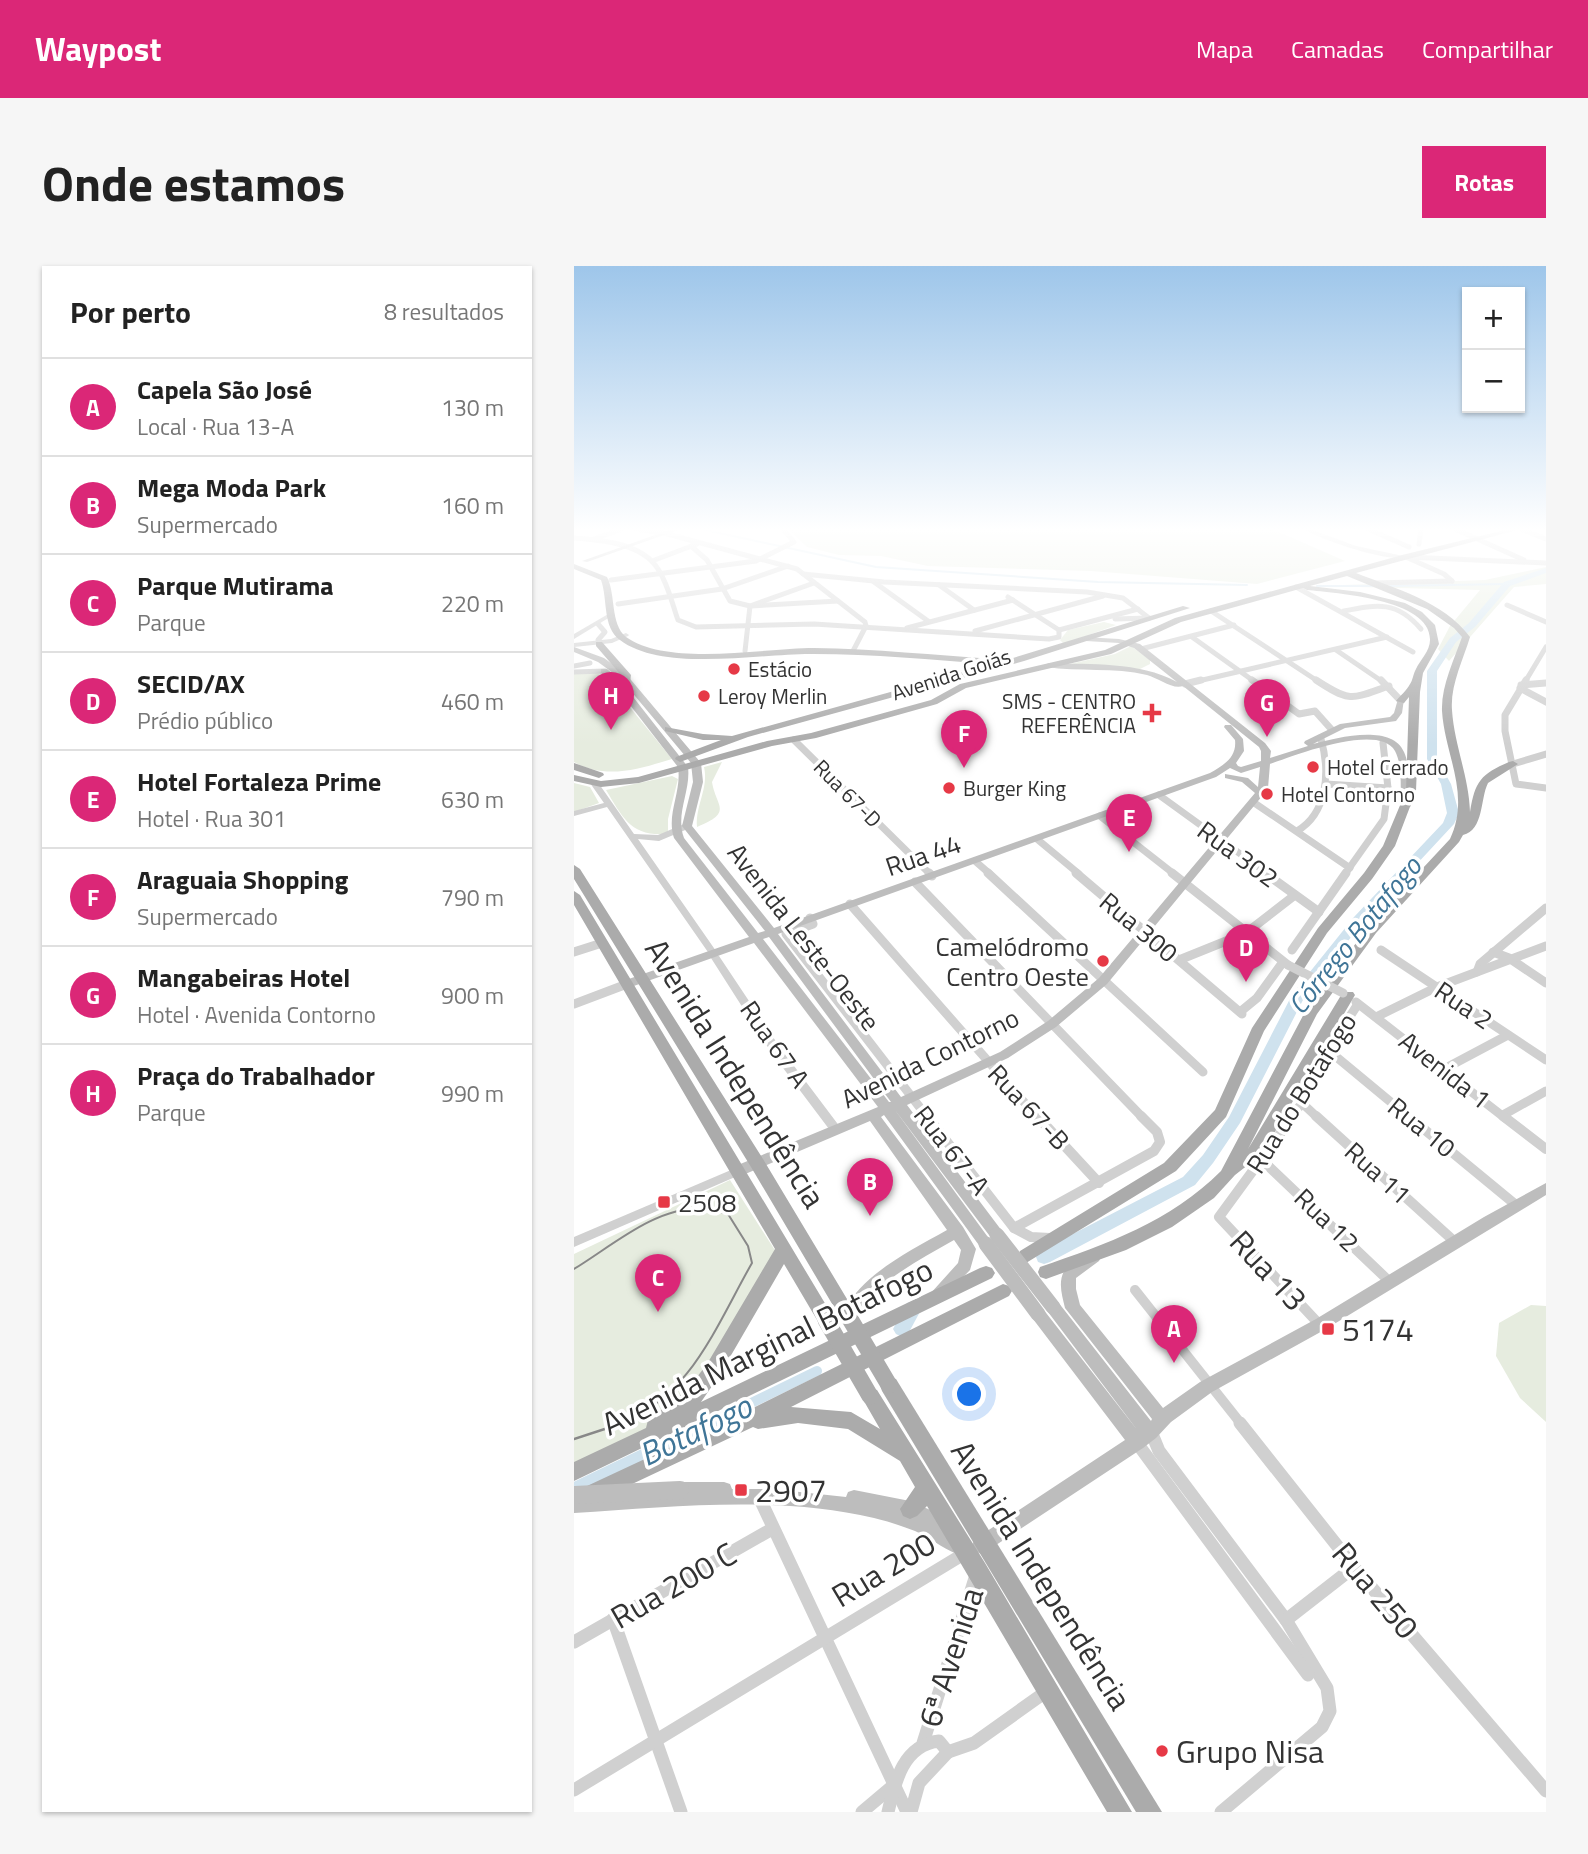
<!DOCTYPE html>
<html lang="pt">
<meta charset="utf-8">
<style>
:root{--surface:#fff;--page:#f6f6f6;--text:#222;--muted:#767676;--line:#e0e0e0;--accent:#db2777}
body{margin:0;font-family:"Titillium Web",sans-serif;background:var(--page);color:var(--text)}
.controls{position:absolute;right:21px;top:21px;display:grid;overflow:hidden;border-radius:0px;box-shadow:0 2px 5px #0004}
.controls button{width:63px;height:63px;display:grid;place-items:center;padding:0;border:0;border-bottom:2px solid var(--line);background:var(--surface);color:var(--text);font:35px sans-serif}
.you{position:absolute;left:396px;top:1129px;width:24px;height:24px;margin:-18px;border:5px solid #fff;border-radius:50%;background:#1a73e8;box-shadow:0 0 0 10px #1a73e833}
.badge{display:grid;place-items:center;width:46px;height:46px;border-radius:50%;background:var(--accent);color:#fff;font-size:23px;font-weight:700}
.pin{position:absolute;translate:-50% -58px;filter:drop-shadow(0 2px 4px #0008)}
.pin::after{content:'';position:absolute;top:37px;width:24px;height:21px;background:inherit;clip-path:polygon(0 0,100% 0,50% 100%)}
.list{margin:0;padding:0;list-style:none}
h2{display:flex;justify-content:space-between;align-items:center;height:91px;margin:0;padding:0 28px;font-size:30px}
h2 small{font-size:23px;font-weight:400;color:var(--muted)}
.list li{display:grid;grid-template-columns:46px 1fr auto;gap:21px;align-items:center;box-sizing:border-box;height:98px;padding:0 28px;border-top:2px solid var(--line)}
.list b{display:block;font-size:26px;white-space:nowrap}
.list p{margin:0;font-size:23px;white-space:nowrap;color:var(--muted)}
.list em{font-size:23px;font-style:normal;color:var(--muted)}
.map{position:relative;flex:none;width:972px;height:1546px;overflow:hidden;border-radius:0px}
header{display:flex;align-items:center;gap:42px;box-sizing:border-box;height:98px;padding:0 35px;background:var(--accent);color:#fff}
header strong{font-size:33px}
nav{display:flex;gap:38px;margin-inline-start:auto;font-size:24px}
.intro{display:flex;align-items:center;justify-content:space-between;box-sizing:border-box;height:168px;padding:0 42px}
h1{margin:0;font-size:49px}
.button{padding:18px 32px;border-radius:0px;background:var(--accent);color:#fff;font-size:24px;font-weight:700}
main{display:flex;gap:42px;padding:0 42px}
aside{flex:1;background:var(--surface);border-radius:0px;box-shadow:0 2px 5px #0004}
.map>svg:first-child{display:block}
</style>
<header>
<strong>Waypost</strong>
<nav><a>Mapa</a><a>Camadas</a><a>Compartilhar</a></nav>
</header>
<div class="intro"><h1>Onde estamos</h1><a class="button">Rotas</a></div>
<main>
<aside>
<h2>Por perto<small>8 resultados</small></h2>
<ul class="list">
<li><span class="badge">A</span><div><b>Capela São José</b><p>Local · Rua 13-A</p></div><em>130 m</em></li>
<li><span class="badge">B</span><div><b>Mega Moda Park</b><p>Supermercado</p></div><em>160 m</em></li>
<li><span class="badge">C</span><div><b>Parque Mutirama</b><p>Parque</p></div><em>220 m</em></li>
<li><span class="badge">D</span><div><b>SECID/AX</b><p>Prédio público</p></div><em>460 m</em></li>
<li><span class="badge">E</span><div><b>Hotel Fortaleza Prime</b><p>Hotel · Rua 301</p></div><em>630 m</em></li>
<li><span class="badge">F</span><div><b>Araguaia Shopping</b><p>Supermercado</p></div><em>790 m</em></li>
<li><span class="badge">G</span><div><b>Mangabeiras Hotel</b><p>Hotel · Avenida Contorno</p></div><em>900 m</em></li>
<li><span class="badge">H</span><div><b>Praça do Trabalhador</b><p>Parque</p></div><em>990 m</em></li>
</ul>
</aside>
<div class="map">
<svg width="972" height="1546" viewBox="0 0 972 1546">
<rect width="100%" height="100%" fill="#fff"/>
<g fill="#e6ecdf">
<polygon points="214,263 698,263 771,295 683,318 517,305 354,300 307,290 265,289 233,281"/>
<polygon points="972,301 972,318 940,321 875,395 864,383 876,360 906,324 743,320 911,314"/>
<polygon points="530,356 542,359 490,378 486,374 494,364"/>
<polygon points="557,380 576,394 576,398 566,403 491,399 541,388"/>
<path d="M 22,407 L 32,412 L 98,493 C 65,503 32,514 0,496 L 0,408 Z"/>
<path d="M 148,496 L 138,516 C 142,541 160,546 123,561 C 121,540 135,522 130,501 Z"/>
<path d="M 98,510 L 104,513 L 94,553 L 94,568 C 57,571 49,552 32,524 Z"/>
<polygon points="0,517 16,521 25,537 0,546"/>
<polygon points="156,914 204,989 120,1130 60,1176 0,1199 0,988"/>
<polygon points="957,1039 972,1040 972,1156 946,1132 922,1090 925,1057"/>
</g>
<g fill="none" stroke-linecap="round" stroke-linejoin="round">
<g stroke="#cfe2ee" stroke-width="2">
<polyline points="127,263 302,301 524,316 673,319"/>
<polyline points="743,320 799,320"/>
<polyline points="816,320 933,318"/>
</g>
<polyline stroke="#cfe2ee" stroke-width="10" points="132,1159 243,1105"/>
<polyline stroke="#cfe2ee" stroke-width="13" points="0,1223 136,1157"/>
<g fill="#cfe2ee" fill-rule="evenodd">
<polygon points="972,302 972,307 936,320 901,361 882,376 863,405 863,493 877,518 885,547 880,558 788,657 730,732 666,857 639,897 621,919 476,996 470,998 464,996 462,991 464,986 609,911 629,889 655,851 719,727 780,651 869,557 873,547 867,518 853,493 853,405 876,372 895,357 930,316"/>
<polygon points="339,1035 345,1037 348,1042 334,1068 328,1071 322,1068 319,1063 333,1037"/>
</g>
<g stroke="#d0d0d0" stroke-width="5">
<polyline points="61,263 90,267 223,303 291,356 292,360"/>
<polyline points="794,263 835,281"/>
<polyline points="881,263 950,294"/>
<polyline points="947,263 972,273"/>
<path d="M 0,272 C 27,274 68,277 84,303 C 94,318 98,337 104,354 L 122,361 L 240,358 L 475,373 L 485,371 L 485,364"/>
<polyline points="20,273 48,263"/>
<polyline points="845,278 847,263"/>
<polyline points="117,280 133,294 156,335 176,340 264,335"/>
<polyline points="833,291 972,297"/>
<polyline points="834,292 870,308 878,315"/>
<polyline points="78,295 123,278"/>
<polyline points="229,308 310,316 513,326 549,332 575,352"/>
<polyline points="37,314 182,295 220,276 209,263"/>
<polyline points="300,316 354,355"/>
<polyline points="800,317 878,315"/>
<polyline points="365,319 400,344"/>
<polyline points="722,321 839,386"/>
<polyline points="434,331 485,364"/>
<polyline points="44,338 148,323 214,300"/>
<polyline points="933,339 972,356"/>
<polyline points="637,345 745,416"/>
<path d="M 770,345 C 804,338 823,335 847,363"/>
<polyline points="541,353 575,352"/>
<polyline points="24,358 31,366 24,374"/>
<polyline points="333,362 439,334"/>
<polyline points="485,364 564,343"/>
<polyline points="401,365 529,330"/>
<polyline points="618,371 681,416"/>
<polyline points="567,383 660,359"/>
<polyline points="762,384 809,416"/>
<polyline points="171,385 176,340 240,317"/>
<polyline points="279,385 292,360"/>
<polyline points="0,400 16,397"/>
<polyline points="0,406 31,405"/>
<polyline points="620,416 813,371"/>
<polyline points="951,416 972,381"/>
</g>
<g stroke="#d0d0d0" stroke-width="7">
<polyline points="678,414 725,448 741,445 758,464"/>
<path d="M 742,414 C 777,437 777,433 815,420"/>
<polyline points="807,414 827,435"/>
<polyline points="952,414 931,449 931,465 942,518 972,522"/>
<polyline points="611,418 627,414"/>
<polyline points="947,419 972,417"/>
<polyline points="946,422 972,436"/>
<polyline points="220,474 356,608"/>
<polyline points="939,498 972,488"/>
<polyline points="752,518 814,522"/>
<polyline points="585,529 694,608"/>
<polyline points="679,536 776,602"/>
<polyline points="526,550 600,608"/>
<path d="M 723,565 C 754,547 756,505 747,473"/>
<polyline points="463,573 505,608"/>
<polyline points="401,595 416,608"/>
<polyline points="771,608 810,553 814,522 809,477"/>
</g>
<g stroke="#d0d0d0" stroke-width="9">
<polyline points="355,607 358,610"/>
<polyline points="414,607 629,806"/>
<polyline points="502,607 668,748"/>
<polyline points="598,607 714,699"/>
<polyline points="691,607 745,646"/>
<polyline points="341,616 569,852"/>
<polyline points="276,638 464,852"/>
<polyline points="236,652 239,658 212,668 354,852"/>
<polyline points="718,684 772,607"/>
<polyline points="807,684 972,794"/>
<polyline points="0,686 28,677"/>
<polyline points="919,686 935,692 972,717"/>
<polyline points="605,694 672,667 721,629"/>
<polyline points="903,706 906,698 972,642"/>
<polyline points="782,736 931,852"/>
<polyline points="0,738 53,718"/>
<polyline points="666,746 683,732 709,696"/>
<polyline points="802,751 863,721 972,680"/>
<polyline points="754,784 836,852"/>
<polyline points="870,803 934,769"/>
<polyline points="728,837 744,852"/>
<polyline points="929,849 972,825"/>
<polyline points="717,852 728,837 754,784 784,738"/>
</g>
<g stroke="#d0d0d0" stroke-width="10">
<polyline points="353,850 440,962 457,971 476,972"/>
<polyline points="463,850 525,917"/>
<polyline points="719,850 645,951 745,1058"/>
<polyline points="742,850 881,976"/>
<polyline points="834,850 942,939"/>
<polyline points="929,850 972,883"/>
<polyline points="688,894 816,1016"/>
<polyline points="440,962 580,885 586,876 583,866 567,850"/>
<polyline points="561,1024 668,1159"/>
</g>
<g stroke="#d0d0d0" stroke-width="13">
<polyline points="666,1157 780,1301 972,1525"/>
<polyline points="576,1163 585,1185 712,1354 753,1422 756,1445 748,1461 647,1546"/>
<polyline points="563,1177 734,1409"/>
<polyline points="185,1231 333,1546"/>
<polyline points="39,1353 107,1546"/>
<polyline points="712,1354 780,1301"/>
<polyline points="0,1376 198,1263"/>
<polyline points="349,1477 402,1309"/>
<polyline points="374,1486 400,1477 473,1425"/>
<polyline points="0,1524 393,1286"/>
<polyline points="288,1546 320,1519"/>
<path d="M 314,1546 C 321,1516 329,1479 365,1475 L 374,1486"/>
<polyline points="337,1546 345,1517 374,1486"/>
</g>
<g fill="#d0d0d0" fill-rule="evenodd">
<path d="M 729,263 L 736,263 L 782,280 L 834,291 C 814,297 748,274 729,263 Z"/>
<polygon points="36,347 41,348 0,373 0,368"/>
<polygon points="52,367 55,369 54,370 38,377 0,381 0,377 37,373"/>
<polygon points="17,515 23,515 60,568 84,569 110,558 116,558 116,562 85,575 64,573 142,685 144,687 142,689 145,690 205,780 266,861 268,864 266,867 258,867 197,786 137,692 139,690 136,689 33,541 0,550 0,545 30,537 16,517"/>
<polygon points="164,901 168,902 170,905 168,908 0,981 0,971"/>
</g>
<g fill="#bdbdbd" fill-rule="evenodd">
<polygon points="98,263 107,263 13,296 8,295"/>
<path d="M 509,371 L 545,373 L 566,378 L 691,477 L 697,485 L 696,492 L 734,480 L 730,477 L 731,475 L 766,458 L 816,451 L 820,447 L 824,433 L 830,433 L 828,447 L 822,455 L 771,462 L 739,478 C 761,472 818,457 830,486 C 837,502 836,523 837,540 L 832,543 L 827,540 C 826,524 829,500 821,485 C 805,456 719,490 696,498 L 694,522 L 689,529 L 533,718 L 482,761 L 434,792 L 333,839 L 428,965 L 430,969 L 428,973 L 423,975 L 418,973 L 321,844 L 419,978 L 417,982 L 412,984 L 407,982 L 310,849 L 307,851 L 389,961 L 402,983 L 396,1004 L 369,1032 L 364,1034 L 359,1032 L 356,1028 L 384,997 L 387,984 L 380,974 C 342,996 302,1015 279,1055 L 274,1056 L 269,1055 L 266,1050 L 269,1045 C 292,1006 334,986 373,964 L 296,855 L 169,909 L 159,909 L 157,905 L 159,901 L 304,841 L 180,677 L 57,721 L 49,721 L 47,718 L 49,715 L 175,671 L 100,572 C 92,548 108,526 104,501 L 39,417 L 27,407 L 27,403 L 33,403 L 45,413 L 114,501 C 117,525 101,548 110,572 L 184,667 L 191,665 L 108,560 L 119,516 L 117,497 L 46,412 L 24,396 L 0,386 L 0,381 L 30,392 L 52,408 L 127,497 L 129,516 L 118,560 L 200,662 L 636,507 C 650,499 663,491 661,474 L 650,461 L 651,459 L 657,459 L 669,473 L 670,485 L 662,497 L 664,500 L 667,501 L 687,495 L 687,485 L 685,481 L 609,420 C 599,424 584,412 573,409 C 540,401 505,406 472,401 L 471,399 L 475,397 C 518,399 564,395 603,416 L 560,382 L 545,377 L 512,375 L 509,375 ZM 686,501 L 684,521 L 674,512 L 651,508 L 651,512 L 668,516 L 681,527 L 525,712 L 474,755 L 426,786 L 327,831 L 204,668 L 642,511 L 656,502 L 667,507 ZM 195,671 L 317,836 L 315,836 L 189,673 Z"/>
<path d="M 972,917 L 972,929 L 752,1063 L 638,1126 L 597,1156 L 582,1172 L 569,1182 L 413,1285 L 407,1288 L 401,1285 L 398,1279 L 401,1273 L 551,1174 L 459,1053 L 456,1048 L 459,1043 L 464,1042 L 469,1043 L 564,1165 L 474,1046 L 471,1041 L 474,1036 L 479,1035 L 484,1036 L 577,1155 L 578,1153 L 491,1042 C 488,1029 484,1017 490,1005 C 500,998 513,983 525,987 L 527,991 L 525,995 L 502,1012 L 502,1023 L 506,1039 L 589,1142 L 626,1116 L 742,1053 L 910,951 Z"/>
<path d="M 106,1216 L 150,1216 L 156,1218 L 158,1223 L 198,1223 L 272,1231 L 274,1226 L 280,1224 L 336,1235 L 379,1254 L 382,1260 L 378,1267 L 389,1273 L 392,1279 L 389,1285 L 383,1288 C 368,1282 355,1271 341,1265 C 328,1260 313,1255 300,1252 C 202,1229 98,1241 0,1247 L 0,1231 L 98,1225 L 100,1218 Z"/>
</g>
<g fill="#ababab" fill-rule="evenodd">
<path d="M 935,263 L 947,263 L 782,307 C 822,323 869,335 896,371 C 889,394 876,420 878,444 C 880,478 895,511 896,546 C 901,515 907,508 935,496 L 939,495 L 944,498 L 914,517 C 906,533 910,564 889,569 L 885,576 L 802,667 L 743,748 L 674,883 L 769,726 L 779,726 L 781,729 L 688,888 L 661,909 L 640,932 L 598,961 L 552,984 L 472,1013 L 466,1011 L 464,1006 L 466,1001 C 533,978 596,956 647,905 L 732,744 L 794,661 L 876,573 C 897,528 871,490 868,445 C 867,420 880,394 888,371 L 880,362 L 853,343 L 773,310 L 736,320 L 786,326 L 831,337 L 848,346 L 861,359 L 865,378 L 849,407 L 846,426 L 842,525 L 821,580 L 798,613 L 753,667 L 690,765 L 652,851 L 602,905 L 452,997 L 446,995 L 444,990 L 446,985 L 590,897 L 641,844 L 678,762 L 744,662 L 790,607 L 809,580 L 832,525 L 835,431 L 830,437 L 822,435 C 826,430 833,424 836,418 C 839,414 839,408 842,403 C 846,394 856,385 856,374 C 857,333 762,327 733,324 L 729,322 L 607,356 L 537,388 L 392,422 L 363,438 L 242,472 L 198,480 L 65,517 L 27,521 L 0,515 L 0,509 L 27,515 L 64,511 L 193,475 L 237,467 L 357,434 L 386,418 L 531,384 L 601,352 L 828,289 Z"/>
<path d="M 0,298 L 33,311 C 42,328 36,358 52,371 C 94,401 190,382 240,382 C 301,383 361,389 421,393 L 426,396 L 609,340 L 616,342 L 450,395 L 174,471 L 106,496 L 101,493 L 102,491 L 147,474 L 129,474 L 91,465 L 91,461 L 129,468 L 158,470 L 417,398 C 358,394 299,388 240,388 C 188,387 89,407 46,374 C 28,361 34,333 27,314 L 0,303 Z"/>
<polygon points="22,376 28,376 57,409 56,417 50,417 47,409 22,380"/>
<polygon points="0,497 29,507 30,509 25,512 0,504"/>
<polygon points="0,599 6,603 189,893 285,1053 282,1058 276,1060 270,1058 177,901 0,613"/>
<polygon points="0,625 6,629 261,1054 258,1059 252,1061 246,1059 210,998 145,1110 127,1136 406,1002 412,1000 418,1002 421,1007 418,1012 0,1215 0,1196 72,1162 74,1154 113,1124 133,1098 201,983 0,639"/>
<polygon points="429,1018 435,1020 438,1025 435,1030 217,1141 277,1146 306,1163 287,1130 289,1124 296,1122 303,1124 411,1297 558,1546 533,1546 353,1240 343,1250 336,1253 329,1250 326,1243 341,1221 326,1195 274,1163 224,1157 184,1163 179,1161 20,1236 13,1234 10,1227 13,1220 165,1149"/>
<polygon points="315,1111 322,1113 588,1546 562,1546 308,1125 306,1119 308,1113"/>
</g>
<path stroke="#888" stroke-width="2" d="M 0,1003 C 38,980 80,942 127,942 C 136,942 145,946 154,948 L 174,980 L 178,997 C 143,1058 115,1135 43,1159"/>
<polyline stroke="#888" stroke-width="2.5" points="0,1173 49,1157"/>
<polyline stroke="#d0d0d0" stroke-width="9" points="714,699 769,727"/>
<g stroke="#bdbdbd" stroke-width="15">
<polyline points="423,969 479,1041"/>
<polyline points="412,978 464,1048"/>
</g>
<polyline stroke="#bdbdbd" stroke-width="18" points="0,1229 106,1224"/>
<g stroke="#ababab" stroke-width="17">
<polyline points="276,1053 315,1119"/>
<polyline points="252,1054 296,1130"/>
</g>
</g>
<linearGradient id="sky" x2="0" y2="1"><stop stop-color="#9ec6ea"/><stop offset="0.55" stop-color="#fff"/><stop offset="1" stop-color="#fff" stop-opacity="0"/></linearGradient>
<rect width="972" height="479" fill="url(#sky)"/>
<g fill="#e63946" stroke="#fff" stroke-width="2.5">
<circle cx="160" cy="403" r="7"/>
<circle cx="130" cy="430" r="7"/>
<path d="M574.5 436.5h7v7h7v7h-7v7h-7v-7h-7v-7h7z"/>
<circle cx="739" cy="501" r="7"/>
<circle cx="375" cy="522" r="7"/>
<circle cx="693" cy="528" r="7"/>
<circle cx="529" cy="695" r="7"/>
<rect x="83" y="929" width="14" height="14" rx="3.5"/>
<rect x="747" y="1056" width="14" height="14" rx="3.5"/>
<rect x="160" y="1217" width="14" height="14" rx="3.5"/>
<circle cx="588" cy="1485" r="7"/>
</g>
<g text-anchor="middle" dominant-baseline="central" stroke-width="7" stroke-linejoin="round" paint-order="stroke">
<g font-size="21" fill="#333" stroke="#fff" text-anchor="start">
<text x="174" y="403">Estácio</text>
<text x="144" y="430">Leroy Merlin</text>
<text x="562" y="435" text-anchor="end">SMS - CENTRO<tspan x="562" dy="24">REFERÊNCIA</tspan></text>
<text x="753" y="501">Hotel Cerrado</text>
<text x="389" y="522">Burger King</text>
<text x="707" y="528">Hotel Contorno</text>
</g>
<g font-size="21" fill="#333" stroke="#fff">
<text transform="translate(377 408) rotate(-18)">Avenida Goiás</text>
<text transform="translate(274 527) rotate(45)">Rua 67-D</text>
</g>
<g font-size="26" fill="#333" stroke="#fff">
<text transform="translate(664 588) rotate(36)">Rua 302</text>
<text transform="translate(349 589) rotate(-19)">Rua 44</text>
<text transform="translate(565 661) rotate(40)">Rua 300</text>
<text transform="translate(230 671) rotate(52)">Avenida Leste-Oeste</text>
<text transform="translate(890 739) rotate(34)">Rua 2</text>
<text transform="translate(201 778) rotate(55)">Rua 67 A</text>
<text transform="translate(356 792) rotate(-26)">Avenida Contorno</text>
<text transform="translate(871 804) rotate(38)">Avenida 1</text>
<text transform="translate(727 827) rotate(-58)">Rua do Botafogo</text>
<text transform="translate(455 841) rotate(47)">Rua 67-B</text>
<text transform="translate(848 861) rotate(39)">Rua 10</text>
<text transform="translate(378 884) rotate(52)">Rua 67-A</text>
<text transform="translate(804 907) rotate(42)">Rua 11</text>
<text transform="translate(753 954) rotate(44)">Rua 12</text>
</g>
<g font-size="26" fill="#333" stroke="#fff" text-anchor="end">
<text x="515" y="680">Camelódromo<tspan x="515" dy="30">Centro Oeste</tspan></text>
<text x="104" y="936" text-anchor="start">2508</text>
</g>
<g font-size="28" font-style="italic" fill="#3f7597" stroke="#fff">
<text transform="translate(780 669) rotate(-51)">Córrego Botafogo</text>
</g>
<g font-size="32" fill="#333" stroke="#fff">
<text transform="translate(162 807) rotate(58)">Avenida Independência</text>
<text transform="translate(695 1004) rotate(47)">Rua 13</text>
<text transform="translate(193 1080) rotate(-26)">Avenida Marginal Botafogo</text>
<text transform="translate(309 1303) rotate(-31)">Rua 200</text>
<text transform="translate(468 1309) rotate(58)">Avenida Independência</text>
<text transform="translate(99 1319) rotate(-30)">Rua 200 C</text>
<text transform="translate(802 1324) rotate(50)">Rua 250</text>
<text transform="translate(376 1391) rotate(-72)">6ª Avenida</text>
</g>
<g font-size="32" fill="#333" stroke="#fff" text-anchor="start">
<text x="768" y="1063">5174</text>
<text x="181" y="1224">2907</text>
<text x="602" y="1485">Grupo Nisa</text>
</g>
<g font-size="33" font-style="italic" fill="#3f7597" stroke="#fff">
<text transform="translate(121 1164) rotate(-26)">Botafogo</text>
</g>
</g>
</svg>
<div class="controls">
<button>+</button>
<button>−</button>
</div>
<div class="you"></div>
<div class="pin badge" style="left:600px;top:1097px">A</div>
<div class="pin badge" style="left:296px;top:950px">B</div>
<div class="pin badge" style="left:84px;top:1046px">C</div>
<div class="pin badge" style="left:672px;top:716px">D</div>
<div class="pin badge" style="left:555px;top:586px">E</div>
<div class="pin badge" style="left:390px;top:502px">F</div>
<div class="pin badge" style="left:693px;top:471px">G</div>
<div class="pin badge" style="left:37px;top:464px">H</div>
</div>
</main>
